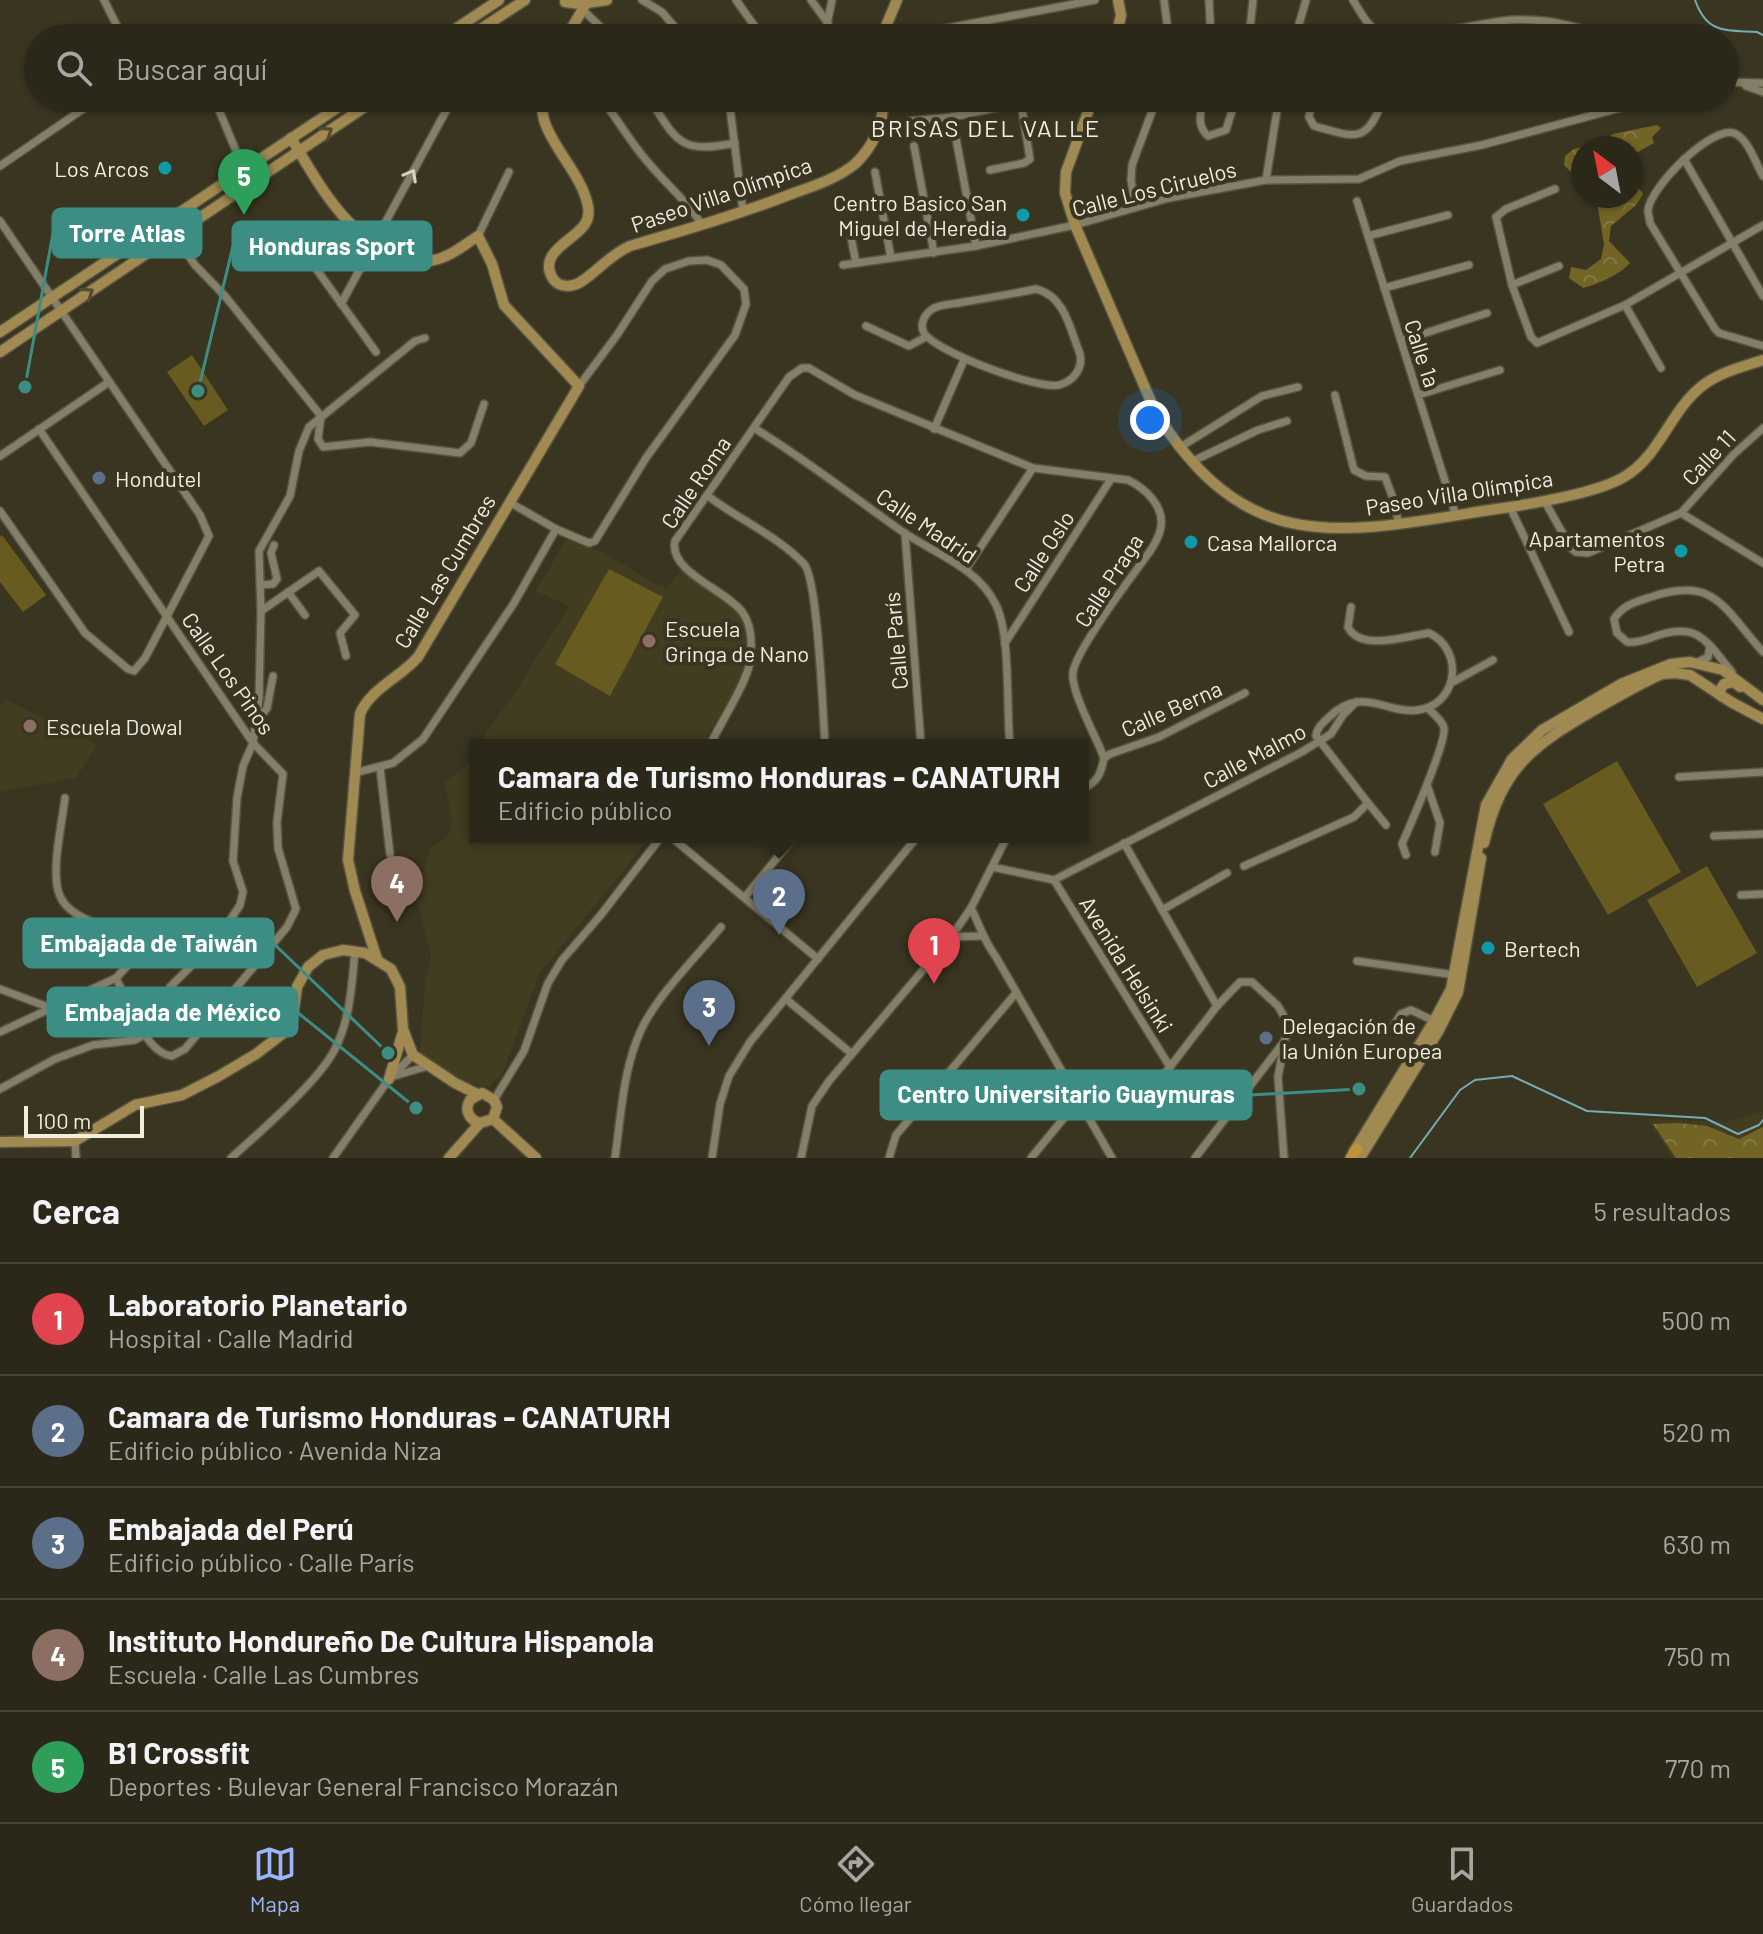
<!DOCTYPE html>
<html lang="es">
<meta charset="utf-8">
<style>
:root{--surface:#2b2819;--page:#333022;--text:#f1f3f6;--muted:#a6a6a2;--line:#474438;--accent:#9bb5fd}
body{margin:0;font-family:Barlow,sans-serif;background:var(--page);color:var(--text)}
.compass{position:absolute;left:1571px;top:136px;width:72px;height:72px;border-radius:50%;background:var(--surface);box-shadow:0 2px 6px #0004;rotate:328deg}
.scale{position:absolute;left:24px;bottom:20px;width:120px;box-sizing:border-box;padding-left:8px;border:4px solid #f0ede1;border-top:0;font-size:22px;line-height:28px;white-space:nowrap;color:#f0ede1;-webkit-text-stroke:6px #393521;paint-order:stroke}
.you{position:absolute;left:1150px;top:420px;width:28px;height:28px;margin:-20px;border:6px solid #fff;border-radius:50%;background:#1a73e8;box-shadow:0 0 0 12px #1a73e833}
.badge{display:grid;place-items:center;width:52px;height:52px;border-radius:50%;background:var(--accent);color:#fff;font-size:26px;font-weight:700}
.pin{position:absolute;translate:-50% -66px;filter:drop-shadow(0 2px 4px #0008)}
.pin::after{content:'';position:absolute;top:42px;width:28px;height:24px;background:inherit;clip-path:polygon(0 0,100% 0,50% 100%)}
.popup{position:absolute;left:469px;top:739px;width:620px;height:104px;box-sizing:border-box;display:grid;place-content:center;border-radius:0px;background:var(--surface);filter:drop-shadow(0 2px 6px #0005);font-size:26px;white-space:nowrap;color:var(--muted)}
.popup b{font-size:30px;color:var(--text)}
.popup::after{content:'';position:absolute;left:50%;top:100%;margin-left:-16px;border:16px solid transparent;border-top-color:var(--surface)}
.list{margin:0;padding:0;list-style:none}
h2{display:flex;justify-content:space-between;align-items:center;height:104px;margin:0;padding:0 32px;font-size:34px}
h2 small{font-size:26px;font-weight:400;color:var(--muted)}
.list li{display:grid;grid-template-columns:52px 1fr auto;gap:24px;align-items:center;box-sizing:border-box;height:112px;padding:0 32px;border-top:2px solid var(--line)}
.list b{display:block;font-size:30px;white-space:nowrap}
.list p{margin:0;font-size:26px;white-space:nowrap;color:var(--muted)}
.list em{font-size:26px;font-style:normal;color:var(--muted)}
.icon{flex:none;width:44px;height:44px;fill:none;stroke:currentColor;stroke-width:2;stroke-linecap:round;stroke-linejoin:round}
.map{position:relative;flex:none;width:1763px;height:1158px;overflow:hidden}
.search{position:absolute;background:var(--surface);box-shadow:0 2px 6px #0004;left:24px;right:24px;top:24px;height:88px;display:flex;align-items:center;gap:20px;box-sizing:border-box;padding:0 28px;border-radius:44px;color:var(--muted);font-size:30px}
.sheet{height:664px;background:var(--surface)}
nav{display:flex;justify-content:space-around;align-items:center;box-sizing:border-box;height:112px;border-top:2px solid var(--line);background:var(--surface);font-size:22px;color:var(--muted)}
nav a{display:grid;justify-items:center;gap:4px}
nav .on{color:var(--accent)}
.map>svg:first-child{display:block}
</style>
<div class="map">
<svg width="1763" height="1158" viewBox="0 0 1763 1158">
<defs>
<pattern id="forest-crowns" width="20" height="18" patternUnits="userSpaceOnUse" patternTransform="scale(2)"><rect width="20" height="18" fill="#716425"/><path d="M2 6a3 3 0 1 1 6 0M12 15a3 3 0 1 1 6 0" fill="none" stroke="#867a44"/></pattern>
</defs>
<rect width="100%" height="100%" fill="#393521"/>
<g fill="#423c21">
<polygon points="567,538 603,552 655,584 667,588 684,566 728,599 749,627 750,666 702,745 478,745 517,689 569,606 536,591"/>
<polygon points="5,699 98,745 76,778 0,791 0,707"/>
<polygon points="475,750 475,837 650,837 540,973 502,1073 489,1087 469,1084 420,1053 425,983 431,956 416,897 430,848 447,838 452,823 445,783 468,764"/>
<polygon points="1763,1112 1763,1158 1673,1158 1647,1119 1726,1122"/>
</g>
<g fill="#675b1f">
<polygon points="192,355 228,410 204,426 167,372"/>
<polygon points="2,535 46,595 23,612 0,582 0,537"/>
<polygon points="609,569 663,597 610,696 555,664"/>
<polygon points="1617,761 1681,872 1608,915 1543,804"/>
<polygon points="1707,866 1757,953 1697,987 1647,900"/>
</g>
<g fill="url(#forest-crowns)">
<polygon points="1657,125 1661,128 1652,137 1654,143 1631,156 1631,148 1583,148 1583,177 1575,176 1564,165 1565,156 1574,149 1603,142 1613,134"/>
<path d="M 1631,178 L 1643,194 L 1636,205 L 1611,226 L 1609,241 L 1630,263 C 1621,274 1596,285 1583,288 L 1569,278 L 1571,267 L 1586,270 L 1601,259 L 1604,244 L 1596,196 L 1631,196 Z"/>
<polygon points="1678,1123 1707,1126 1739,1139 1763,1127 1763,1158 1676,1158 1653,1124"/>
</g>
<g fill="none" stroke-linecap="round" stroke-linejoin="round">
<g stroke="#74adb7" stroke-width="2">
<path d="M 1695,0 C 1707,34 1725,30 1757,32 L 1763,35"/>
<polyline points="1410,1158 1460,1090 1475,1080 1512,1076 1587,1111 1705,1118 1738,1134 1759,1125 1763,1120"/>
</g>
<defs>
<g id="street">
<polyline points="104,0 123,38"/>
<polyline points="642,0 662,12 684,38"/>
<polyline points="736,0 763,38"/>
<polyline points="811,0 828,23"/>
<polyline points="1164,0 1169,38"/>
<polyline points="1209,0 1211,38"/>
<path d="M 1353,0 C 1360,11 1368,28 1381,33 C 1407,43 1480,22 1511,20 C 1546,18 1576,25 1608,38"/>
<polyline points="583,10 612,38"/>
<polyline points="922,33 1095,0"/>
<polyline points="486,38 497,19"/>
<polyline points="824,38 832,0"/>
<polyline points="1249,38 1253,0"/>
<polyline points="1295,38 1306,0"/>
<polyline points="1725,82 1763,83"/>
<polyline points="1746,86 1763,92"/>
<polyline points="214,98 244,170"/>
<path d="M 601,98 C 619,121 633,147 653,168 C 670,188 688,202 702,225"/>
<path d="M 649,98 C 677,142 680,154 735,143"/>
<polyline points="726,98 730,108 743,211"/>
<path d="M 1203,98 C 1201,112 1196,125 1208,136 L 1226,130 L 1236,98"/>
<path d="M 1312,98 L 1309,117 L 1314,126 C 1357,138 1366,144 1384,98"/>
<polyline points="1384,98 1403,98"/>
<polyline points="952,117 976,246"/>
<polyline points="910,121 952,117 1043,98"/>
<polyline points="914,146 934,253"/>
<polyline points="1684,159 1763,296"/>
<polyline points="0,166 99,98"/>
<polyline points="990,170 1024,163 1030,159 1021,103"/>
<polyline points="875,172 891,258"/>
<path d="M 1763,176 C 1756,164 1749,141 1736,134 C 1714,122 1649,188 1648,211 C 1648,215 1650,219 1650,223 L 1715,329 L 1719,333 L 1763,346"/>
<polyline points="1266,180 1279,98"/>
<polyline points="1555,189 1506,209 1496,217 1512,285 1531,337 1537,343 1625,305 1763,225"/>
<polyline points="1357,201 1456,516"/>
<polyline points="1135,206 1131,180 1132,165 1157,98"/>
<polyline points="0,221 200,515 209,536 145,658 134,671 128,669 85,633 0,511"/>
<polyline points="174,235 195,265 225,296 321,416 318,439 323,447 370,442 460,453 471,443 484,404"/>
<polyline points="478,236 509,172"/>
<polyline points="1368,236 1448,215"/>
<polyline points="851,237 856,263"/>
<polyline points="843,265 976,246 1075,225 1169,198 1266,180 1359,179 1400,161 1482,145 1657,98"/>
<polyline points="317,270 376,352"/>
<polyline points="1512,285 1559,266"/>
<polyline points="1384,288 1469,265"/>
<path d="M 1036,289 C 1065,296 1070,329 1080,354 C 1083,368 1074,381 1059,385 C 1038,390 936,352 924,333 C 919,324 925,313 934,308 C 942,304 955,304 964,302 C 988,298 1012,294 1036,289 Z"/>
<polyline points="341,304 453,98"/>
<polyline points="1625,305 1661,368"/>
<polyline points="866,326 909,346 926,337"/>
<polyline points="1401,341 1487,313"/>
<polyline points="1335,395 1354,470 1366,476 1385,477 1394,501 1399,525"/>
<polyline points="1418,395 1500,370"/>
<path d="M 754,428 C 805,459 852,496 900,530 C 933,553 978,567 996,605 C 1011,636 1006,708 1010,745"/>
<path d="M 39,429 L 253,743 L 283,774 L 277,822 L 278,848 L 296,909 L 287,927 L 185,1049 L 172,1056 C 145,1053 128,1001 116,978"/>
<polyline points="934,429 964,360"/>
<polyline points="1179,448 1262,396 1298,387"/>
<polyline points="0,456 109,382"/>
<polyline points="1191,462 1258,430 1287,421"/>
<path d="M 708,496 C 738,519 779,537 804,564 C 818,579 823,715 825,745"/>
<polyline points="1544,500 1571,548 1576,552 1588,553 1681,513 1734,454 1763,428"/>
<polyline points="509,502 556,529 589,543 595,541 646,458 735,335 746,304 744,289 721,265 707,260 689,261 665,269 652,281 617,335 579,386"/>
<polyline points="1510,507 1569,632"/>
<polyline points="1681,513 1763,563"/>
<polyline points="905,533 921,745"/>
<polyline points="966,569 1033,468"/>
<polyline points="260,585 273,584 277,579 271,553 274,545"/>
<polyline points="288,592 305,615"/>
<polyline points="261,611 319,571 355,615 340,633 346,656"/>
<polyline points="1005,643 1111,479"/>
<polyline points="1696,663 1708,657 1710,646"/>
<path d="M 1732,672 C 1708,644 1700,622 1659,635 C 1648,639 1638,643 1627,642 L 1617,633 L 1614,619 C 1623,605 1635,602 1651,597 C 1715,575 1724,609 1763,652"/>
<polyline points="1451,683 1493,660"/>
<polyline points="257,722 267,708 273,676"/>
<path d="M 710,745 C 720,724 747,682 750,662 C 752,647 752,626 743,613 C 727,590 668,572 675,541 L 789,377 L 802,368 L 809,368 L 855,395 L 1033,468 L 1128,480 C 1145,488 1164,506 1161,526 C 1159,542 1146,556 1137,569 C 1123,588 1076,652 1073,672 C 1070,691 1097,738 1104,758"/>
<polyline points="380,768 390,854"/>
<polyline points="354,773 393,763 423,739 514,603 556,529"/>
<polyline points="1679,777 1763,772"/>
<polyline points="1427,785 1440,823 1435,852"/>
<path d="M 1083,789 C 1098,781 1101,774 1104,758 L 1110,754 L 1159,737 L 1245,693"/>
<polyline points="1368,803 1386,825"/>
<polyline points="1714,836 1763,834"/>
<polyline points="671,837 818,959"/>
<polyline points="1124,843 1217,1006"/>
<path d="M 1406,855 L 1402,844 C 1410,825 1446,745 1444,728 C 1443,721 1433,714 1428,708"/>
<path d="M 1244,866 L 1354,817 L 1368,803 L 1316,736 C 1317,727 1323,723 1329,717 C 1363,683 1390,718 1423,709 C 1459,700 1463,649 1429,633 C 1407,636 1360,652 1348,627 L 1351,607"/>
<polyline points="992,867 1054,880 1300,753 1331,734 1343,715 1356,702"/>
<polyline points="1054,880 1170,1067"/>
<polyline points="1741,895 1763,894"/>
<polyline points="745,897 794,837"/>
<path d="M 971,908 C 980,926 984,941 996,957 L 1112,1158"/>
<polyline points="1162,910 1227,873"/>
<polyline points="951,937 980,936"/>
<polyline points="1357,961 1455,975"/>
<polyline points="0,989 48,1007"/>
<polyline points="786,999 852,1054"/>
<polyline points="1392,1028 1401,1014 1411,1010 1434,1021"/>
<path d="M 0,1032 L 116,978 L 129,964 C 137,924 73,928 60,896 C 50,874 62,824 65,798"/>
<polyline points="394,1076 428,1066"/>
<polyline points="0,1089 55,1059 93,1045 135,1040 153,1030 160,1023 170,987 217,940 240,905 243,892 233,861 237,798 243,766 253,743 259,698 261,611 259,551 290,496 299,451 309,427 415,341 425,338"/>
<polyline points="1144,1093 1156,1085 1217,1006 1240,982 1252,982 1278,1006 1286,1020 1286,1033 1278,1077 1284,1158"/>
<polyline points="494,1100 524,1051 548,983 562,960 600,916 661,837"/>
<polyline points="75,1141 76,1158"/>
<path d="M 231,1158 C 259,1133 319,1081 335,1049 C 350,1020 352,984 355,951"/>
<polyline points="333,1158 389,1079 413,1055"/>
<path d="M 615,1158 C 621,1116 623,1069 641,1030 C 657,996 697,956 721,927"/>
<polyline points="712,1158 720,1104 729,1076 750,1042 917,837"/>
<polyline points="801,1158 812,1106 829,1081 951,937 971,908 1007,837"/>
<polyline points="889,1158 896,1135 1016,993"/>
<polyline points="1031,1158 1078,1101"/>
<polyline points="1195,1158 1283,1043"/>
</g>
<g id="secondary">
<polyline points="565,2 580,4 607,0"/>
<polyline points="442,38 499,0"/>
<polyline points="467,38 525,0"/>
<polyline points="566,38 588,0"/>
<polyline points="881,38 897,0"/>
<polyline points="1116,38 1121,15 1118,0"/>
<path d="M 541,98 C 542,106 542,115 545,123 C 555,151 582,176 588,206 C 589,212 589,218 585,224 C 575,240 538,252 552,277 C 555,283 561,286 567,286 C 574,286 580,283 585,279 C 600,268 612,254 630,246 C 685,230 740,214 794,193 C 814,186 838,178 855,164 C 872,148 886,121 882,98"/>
<path d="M 1093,98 L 1066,172 L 1065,193 L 1075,225 L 1155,411 C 1245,556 1336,535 1483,511 C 1519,506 1594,495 1624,477 C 1660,456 1670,411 1702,386 C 1720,372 1742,367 1763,360"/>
<path d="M 291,138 C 320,186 347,239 404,257 C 413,260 424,262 434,260 C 450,257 464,245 478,236 L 492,264 L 504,305 L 579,386 L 418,657 C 401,677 370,689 360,714 L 348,860 L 355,891 L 377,959"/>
<polyline points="0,332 352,98"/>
<polyline points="0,352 378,98"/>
<polyline points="1721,696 1720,690 1724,684 1734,682 1740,687"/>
<path d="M 1484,843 C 1502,767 1532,746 1596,709 C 1618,697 1639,684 1662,674 L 1675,673 L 1690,675 L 1731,702 L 1763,719"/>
<polyline points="389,1079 402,1035"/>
<polyline points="493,1119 536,1158"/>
<polyline points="0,1142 75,1141 135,1105 182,1095 219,1076 256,1054 282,1034 293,1016 297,987 308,967 323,955 343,950 365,953 391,969 400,987 403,1029 413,1055 455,1083 477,1094"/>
<polyline points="1353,1153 1434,1021 1451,989 1486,805 1512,759 1542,730 1621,684 1671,664 1690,662 1723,670 1763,700"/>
<path d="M 449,1158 L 480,1123 L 493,1119 L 497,1107 L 494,1100 L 482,1093 L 470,1100 C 464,1110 469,1120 480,1123"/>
<polyline points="1360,1158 1439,1030 1458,992 1481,858"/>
</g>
<polyline id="primary" points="1351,1158 1357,1149"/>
</defs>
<use href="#street" stroke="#575341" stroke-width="10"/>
<use href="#secondary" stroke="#575341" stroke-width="13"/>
<use href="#primary" stroke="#575341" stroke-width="14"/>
<use href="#street" stroke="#837f68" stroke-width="7"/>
<use href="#secondary" stroke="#a18952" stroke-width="10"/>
<use href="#primary" stroke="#be923d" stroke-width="11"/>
</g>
<defs><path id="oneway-chevron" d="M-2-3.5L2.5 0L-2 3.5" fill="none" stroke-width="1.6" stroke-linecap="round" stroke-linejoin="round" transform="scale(2)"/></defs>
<g stroke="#534a2d">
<use href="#oneway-chevron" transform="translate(327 132) rotate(-34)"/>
<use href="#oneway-chevron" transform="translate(88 293) rotate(-34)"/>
</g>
<use stroke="#d5d2c3" href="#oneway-chevron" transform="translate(411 175) rotate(-61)"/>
<g fill="#0f9aa8" stroke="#393521" stroke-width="3">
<circle cx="165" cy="168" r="8"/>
<circle cx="1023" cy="215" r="8"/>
<circle cx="1191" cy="542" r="8"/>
<circle cx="1681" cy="551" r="8"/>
<circle cx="1488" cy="948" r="8"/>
</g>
<g fill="#5c6f8a" stroke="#393521" stroke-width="3">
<circle cx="99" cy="478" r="8"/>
<circle cx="1266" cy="1038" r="8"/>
</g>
<g fill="#8d6e63" stroke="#393521" stroke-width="3">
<circle cx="649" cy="641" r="8"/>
<circle cx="30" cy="726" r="8"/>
</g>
<g text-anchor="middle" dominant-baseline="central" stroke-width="8" stroke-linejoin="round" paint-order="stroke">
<g font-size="22" fill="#f0ede1" stroke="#393521" text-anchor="start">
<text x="149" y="168" text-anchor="end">Los Arcos</text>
<text x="1007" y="202" text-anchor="end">Centro Basico San<tspan x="1007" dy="25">Miguel de Heredia</tspan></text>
<text x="115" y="478">Hondutel</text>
<text x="1665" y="538" text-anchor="end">Apartamentos<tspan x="1665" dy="25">Petra</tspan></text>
<text x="1207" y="542">Casa Mallorca</text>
<text x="665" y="628">Escuela<tspan x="665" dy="25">Gringa de Nano</tspan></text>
<text x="46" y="726">Escuela Dowal</text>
<text x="1504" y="948">Bertech</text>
<text x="1282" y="1025">Delegación de<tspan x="1282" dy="25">la Unión Europea</tspan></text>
</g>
<g font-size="22" fill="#f0ede1" stroke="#393521">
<text transform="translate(1154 188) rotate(-14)">Calle Los Ciruelos</text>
<text transform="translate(721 194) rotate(-19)">Paseo Villa Olímpica</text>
<text transform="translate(1423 353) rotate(72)">Calle 1a</text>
<text transform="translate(1708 457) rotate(-47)">Calle 11</text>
<text transform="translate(695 482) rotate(-56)">Calle Roma</text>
<text transform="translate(1459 492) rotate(-9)">Paseo Villa Olímpica</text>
<text transform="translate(927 525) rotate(34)">Calle Madrid</text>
<text transform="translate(1043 551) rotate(-57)">Calle Oslo</text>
<text transform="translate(444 571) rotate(-59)">Calle Las Cumbres</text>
<text transform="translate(1108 580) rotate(-57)">Calle Praga</text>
<text transform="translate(895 641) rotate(-95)">Calle París</text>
<text transform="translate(229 673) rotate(55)">Calle Los Pinos</text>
<text transform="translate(1171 708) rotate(-24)">Calle Berna</text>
<text transform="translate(1254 755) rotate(-28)">Calle Malmo</text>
<text transform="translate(1127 964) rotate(58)">Avenida Helsinki</text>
</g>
<g font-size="24" letter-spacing="2" fill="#f0ede1" stroke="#393521">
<text x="986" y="127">BRISAS DEL VALLE</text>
</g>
</g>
<path fill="none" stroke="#3c8e85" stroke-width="3" d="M25 387L53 233M198 391L233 246M388 1053L273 943M416 1108L297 1012M1359 1089L1251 1095"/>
<g fill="#3c8e85" stroke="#393521" stroke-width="3">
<circle cx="25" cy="387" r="8"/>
<circle cx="198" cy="391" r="8"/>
<circle cx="388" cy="1053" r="8"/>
<circle cx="416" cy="1108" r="8"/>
<circle cx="1359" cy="1089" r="8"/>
</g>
<g fill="#3c8e85" stroke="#3c8e85" stroke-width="3">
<rect x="53" y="209" width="148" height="48" rx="8"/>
<rect x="233" y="222" width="198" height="48" rx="8"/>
<rect x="24" y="919" width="249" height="48" rx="8"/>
<rect x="48" y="988" width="249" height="48" rx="8"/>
<rect x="881" y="1071" width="370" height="48" rx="8"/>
</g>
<g font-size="24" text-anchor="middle" font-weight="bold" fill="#fff">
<text x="127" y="242">Torre Atlas</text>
<text x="332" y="255">Honduras Sport</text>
<text x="149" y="952">Embajada de Taiwán</text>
<text x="173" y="1021">Embajada de México</text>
<text x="1066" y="1103">Centro Universitario Guaymuras</text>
</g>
</svg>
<svg class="compass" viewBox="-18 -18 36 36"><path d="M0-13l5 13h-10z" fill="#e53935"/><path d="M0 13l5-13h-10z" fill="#a6a6a2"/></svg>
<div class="scale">100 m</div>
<div class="you"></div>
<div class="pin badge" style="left:934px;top:984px;background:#e0444e">1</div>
<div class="pin badge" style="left:779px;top:935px;background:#5c6f8a">2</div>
<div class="popup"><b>Camara de Turismo Honduras - CANATURH</b>Edificio público</div>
<div class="pin badge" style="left:709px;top:1046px;background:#5c6f8a">3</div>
<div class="pin badge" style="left:397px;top:922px;background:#8d6e63">4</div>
<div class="pin badge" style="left:244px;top:215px;background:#2e9e5b">5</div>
<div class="search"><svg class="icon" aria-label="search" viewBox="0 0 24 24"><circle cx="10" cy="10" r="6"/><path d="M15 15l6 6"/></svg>Buscar aquí</div>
</div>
<section class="sheet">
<h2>Cerca<small>5 resultados</small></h2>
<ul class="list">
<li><span class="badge" style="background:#e0444e">1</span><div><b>Laboratorio Planetario</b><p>Hospital · Calle Madrid</p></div><em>500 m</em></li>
<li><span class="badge" style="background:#5c6f8a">2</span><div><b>Camara de Turismo Honduras - CANATURH</b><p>Edificio público · Avenida Niza</p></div><em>520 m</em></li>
<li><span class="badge" style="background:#5c6f8a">3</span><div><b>Embajada del Perú</b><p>Edificio público · Calle París</p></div><em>630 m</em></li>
<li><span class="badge" style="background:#8d6e63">4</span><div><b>Instituto Hondureño De Cultura Hispanola</b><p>Escuela · Calle Las Cumbres</p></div><em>750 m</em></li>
<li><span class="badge" style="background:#2e9e5b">5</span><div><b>B1 Crossfit</b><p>Deportes · Bulevar General Francisco Morazán</p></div><em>770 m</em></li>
</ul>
</section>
<nav>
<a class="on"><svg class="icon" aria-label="map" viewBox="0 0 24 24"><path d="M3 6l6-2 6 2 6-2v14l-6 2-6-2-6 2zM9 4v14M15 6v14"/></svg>Mapa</a>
<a><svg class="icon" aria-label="directions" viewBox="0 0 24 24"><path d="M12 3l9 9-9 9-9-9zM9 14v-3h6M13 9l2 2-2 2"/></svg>Cómo llegar</a>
<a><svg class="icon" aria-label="saved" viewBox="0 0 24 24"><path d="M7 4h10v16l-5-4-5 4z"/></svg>Guardados</a>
</nav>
